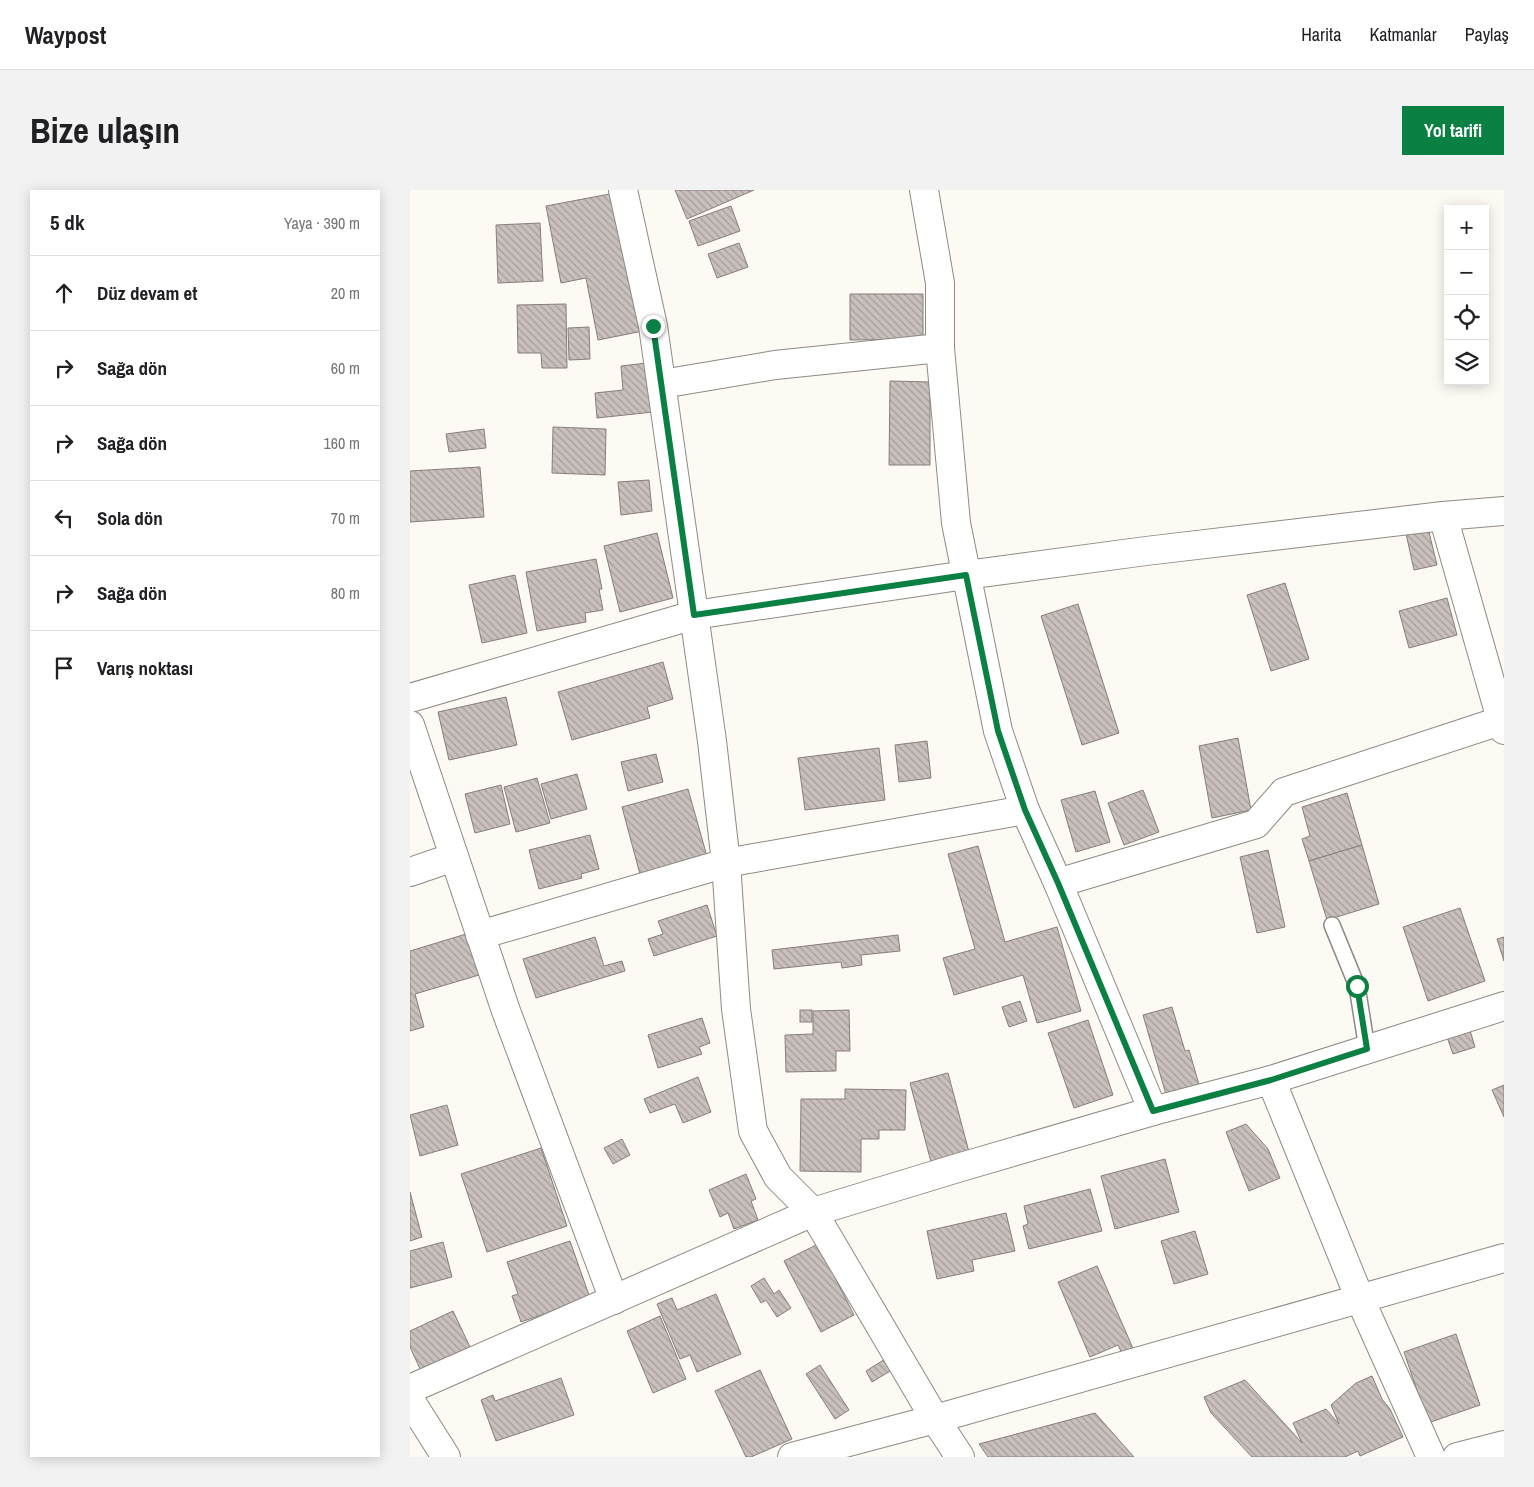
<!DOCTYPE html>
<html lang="tr">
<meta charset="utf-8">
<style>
:root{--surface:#fff;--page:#f2f2f2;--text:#202124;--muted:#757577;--line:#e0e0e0;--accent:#0b8043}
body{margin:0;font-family:"Archivo Narrow",sans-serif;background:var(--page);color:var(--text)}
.controls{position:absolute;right:15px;top:15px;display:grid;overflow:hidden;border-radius:0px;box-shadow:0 2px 12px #0003}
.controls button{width:45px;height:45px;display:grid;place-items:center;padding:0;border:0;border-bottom:1px solid var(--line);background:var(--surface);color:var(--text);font:25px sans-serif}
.stop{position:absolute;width:15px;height:15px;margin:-11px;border:4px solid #0b8043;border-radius:50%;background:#fff}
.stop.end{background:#0b8043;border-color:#fff;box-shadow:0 1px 5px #0008}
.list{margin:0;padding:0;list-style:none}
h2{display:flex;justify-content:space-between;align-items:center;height:65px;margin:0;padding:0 20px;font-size:21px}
h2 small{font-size:16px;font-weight:400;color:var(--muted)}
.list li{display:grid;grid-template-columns:32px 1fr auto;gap:15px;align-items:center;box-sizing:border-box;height:75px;padding:0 20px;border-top:1px solid var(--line)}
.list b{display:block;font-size:19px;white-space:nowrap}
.list em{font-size:16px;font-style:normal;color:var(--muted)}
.icon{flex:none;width:28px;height:28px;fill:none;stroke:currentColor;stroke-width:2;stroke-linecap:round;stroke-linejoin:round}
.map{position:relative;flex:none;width:1094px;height:1267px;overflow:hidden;border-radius:0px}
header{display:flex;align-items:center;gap:30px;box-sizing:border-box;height:70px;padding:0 25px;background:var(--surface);border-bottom:1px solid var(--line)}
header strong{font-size:24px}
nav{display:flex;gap:28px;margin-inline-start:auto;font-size:18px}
.intro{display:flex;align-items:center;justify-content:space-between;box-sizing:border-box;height:120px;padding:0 30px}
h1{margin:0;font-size:35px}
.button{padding:12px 22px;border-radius:0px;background:var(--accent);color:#fff;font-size:18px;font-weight:700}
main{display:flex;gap:30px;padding:0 30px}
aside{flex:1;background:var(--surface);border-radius:0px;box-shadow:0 2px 12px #0003}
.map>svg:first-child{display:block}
</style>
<header>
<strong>Waypost</strong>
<nav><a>Harita</a><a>Katmanlar</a><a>Paylaş</a></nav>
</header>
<div class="intro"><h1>Bize ulaşın</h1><a class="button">Yol tarifi</a></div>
<main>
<aside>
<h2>5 dk<small>Yaya · 390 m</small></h2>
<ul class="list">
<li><svg class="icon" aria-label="ahead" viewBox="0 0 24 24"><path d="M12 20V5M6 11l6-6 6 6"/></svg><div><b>Düz devam et</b></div><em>20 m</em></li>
<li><svg class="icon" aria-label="right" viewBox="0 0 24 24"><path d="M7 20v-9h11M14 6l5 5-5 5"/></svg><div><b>Sağa dön</b></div><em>60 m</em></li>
<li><svg class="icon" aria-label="right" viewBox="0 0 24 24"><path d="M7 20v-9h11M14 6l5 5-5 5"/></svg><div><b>Sağa dön</b></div><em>160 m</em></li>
<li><svg class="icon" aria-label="left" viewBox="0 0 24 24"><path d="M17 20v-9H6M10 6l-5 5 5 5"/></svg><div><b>Sola dön</b></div><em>70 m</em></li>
<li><svg class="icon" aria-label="right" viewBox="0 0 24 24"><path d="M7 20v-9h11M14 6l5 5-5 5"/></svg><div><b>Sağa dön</b></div><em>80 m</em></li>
<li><svg class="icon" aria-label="arrive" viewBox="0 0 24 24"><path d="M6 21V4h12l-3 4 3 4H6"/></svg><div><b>Varış noktası</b></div></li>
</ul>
</aside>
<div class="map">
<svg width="1094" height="1267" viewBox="0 0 1094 1267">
<defs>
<pattern id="building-back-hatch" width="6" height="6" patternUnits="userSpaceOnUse" patternTransform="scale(1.25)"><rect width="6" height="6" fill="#c9c0be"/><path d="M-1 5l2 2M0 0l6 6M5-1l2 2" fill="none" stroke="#a49d9b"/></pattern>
</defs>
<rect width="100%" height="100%" fill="#fdf9f3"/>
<g fill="url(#building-back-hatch)" stroke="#867e7c">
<polygon points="265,0 344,0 277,29"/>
<polygon points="205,3 233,141 188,150 176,88 151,93 136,16"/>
<polygon points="321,16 330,41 288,56 279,31"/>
<polygon points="130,33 133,91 88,93 86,35"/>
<polygon points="329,53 338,77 307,88 298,64"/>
<polygon points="440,104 513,104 513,149 440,150"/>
<polygon points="156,114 157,178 132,178 131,163 108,163 107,115"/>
<polygon points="179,137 180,169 159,170 158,138"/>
<polygon points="237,173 243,222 187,228 185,203 213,200 211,176"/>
<polygon points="480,191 520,192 520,275 479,275"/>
<polygon points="143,237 196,239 195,285 142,283"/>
<polygon points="74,239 76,258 39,262 36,244"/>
<polygon points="70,277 74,327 0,332 0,281"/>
<polygon points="239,290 242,321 211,325 208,292"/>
<polygon points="1017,334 1027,375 1004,380 995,339"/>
<polygon points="247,343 263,408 210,422 194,356"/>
<polygon points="186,369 192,399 189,399 193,420 175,423 176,432 127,441 116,382"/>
<polygon points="105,385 117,443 72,453 59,395"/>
<polygon points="875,393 899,469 861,481 837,405"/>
<polygon points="1037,408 1047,445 999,458 989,421"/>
<polygon points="668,414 709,543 672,555 631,426"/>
<polygon points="253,472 263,509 237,517 240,528 162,550 148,502"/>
<polygon points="96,507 107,555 39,570 28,522"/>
<polygon points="828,548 841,620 802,628 789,556"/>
<polygon points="517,551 521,588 489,592 485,555"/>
<polygon points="469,558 475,610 395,620 388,568"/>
<polygon points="246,564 253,592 218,601 211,572"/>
<polygon points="167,584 177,619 141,629 131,594"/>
<polygon points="127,588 140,633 106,642 94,597"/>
<polygon points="91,595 100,634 65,643 55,604"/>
<polygon points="278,599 298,670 231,688 212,617"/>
<polygon points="733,600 749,642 714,655 698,613"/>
<polygon points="685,601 700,652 666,662 651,610"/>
<polygon points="937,603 952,655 899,671 892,649 900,646 892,617"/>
<polygon points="180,645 189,679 171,684 172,688 129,699 119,660"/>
<polygon points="952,655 969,714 917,730 899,671"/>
<polygon points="568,656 595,752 647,737 671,821 627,833 613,785 544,805 533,768 565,759 538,664"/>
<polygon points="858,660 875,737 847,743 830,667"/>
<polygon points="297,715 307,746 244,766 238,749 253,744 248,731"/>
<polygon points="1050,718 1075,791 1018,811 993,737"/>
<polygon points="56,744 69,785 5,804 14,837 0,841 0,761"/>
<polygon points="488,745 490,761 451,765 452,775 432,778 431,772 364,779 362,760"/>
<polygon points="185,747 194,776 212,771 215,781 126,808 113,769"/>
<polygon points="1094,747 1094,771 1087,749"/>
<polygon points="610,811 617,831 599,837 592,817"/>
<polygon points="762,817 775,861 779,860 790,898 757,908 733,825"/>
<rect x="390" y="820" width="12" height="12"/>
<polygon points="439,820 440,861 426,861 426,881 376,882 375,845 403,844 403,821"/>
<polygon points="292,828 300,853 289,857 292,864 248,878 238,845"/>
<polygon points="678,830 703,905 664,918 638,843"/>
<polygon points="1059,837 1065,857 1043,864 1036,844"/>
<polygon points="538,883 559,962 521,972 500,893"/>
<polygon points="288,887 301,922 273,933 265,914 240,923 234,909"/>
<polygon points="1094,895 1094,927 1082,900"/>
<polygon points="435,899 496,900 495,940 469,940 469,949 451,949 451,982 390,981 391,909 435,909"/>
<polygon points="37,915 48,955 10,966 0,925"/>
<polygon points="836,934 858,959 870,988 839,1001 816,942"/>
<polygon points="212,949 220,965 203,974 194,958"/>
<polygon points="131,958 157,1036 77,1062 51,984"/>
<polygon points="755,969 769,1022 705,1039 691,986"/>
<polygon points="336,984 346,1009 341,1011 348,1030 324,1039 318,1023 310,1027 299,1000"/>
<polygon points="680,999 692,1041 619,1059 613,1036 618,1034 614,1016"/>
<polygon points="0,1002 12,1047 0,1051"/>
<polygon points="596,1023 605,1061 562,1070 564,1081 527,1089 517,1041"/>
<polygon points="785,1041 798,1084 764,1094 751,1051"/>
<polygon points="160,1051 180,1108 111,1132 102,1106 108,1104 97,1072"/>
<polygon points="33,1052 42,1087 0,1098 0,1061"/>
<polygon points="408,1054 444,1125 411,1142 374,1071"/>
<polygon points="687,1076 725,1163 714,1168 708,1155 680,1167 648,1092"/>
<polygon points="354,1088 364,1104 369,1100 381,1118 367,1127 356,1110 351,1113 341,1096"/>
<polygon points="306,1104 331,1164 287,1182 280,1165 270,1169 247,1114 262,1108 267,1120"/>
<polygon points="43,1121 60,1157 11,1181 0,1157 0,1141"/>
<polygon points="250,1126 276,1189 243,1203 217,1141"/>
<polygon points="1046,1144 1070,1215 1018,1233 994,1162"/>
<polygon points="480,1166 487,1177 462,1192 456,1181"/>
<polygon points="410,1175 439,1220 425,1229 396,1184"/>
<polygon points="350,1180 382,1249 341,1267 336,1267 305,1201"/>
<polygon points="962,1186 972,1209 980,1219 993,1247 950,1266 948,1261 935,1267 842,1267 801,1223 794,1207 835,1190 892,1253 883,1233 916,1219 929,1234 921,1215 946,1193"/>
<polygon points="151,1188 164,1225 86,1251 71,1210 83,1205 85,1211"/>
<polygon points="685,1223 724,1267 578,1267 569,1254"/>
</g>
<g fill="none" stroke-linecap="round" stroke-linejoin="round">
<defs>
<polyline id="service" points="922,735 947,796 957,859"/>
<g id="minor">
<polyline points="213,0 243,136 302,551 316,673 326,819 343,941 368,987 403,1022 525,1229 550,1267"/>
<polyline points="514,0 530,93 530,158 546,333 588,541 615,620 648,693 743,921"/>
<polyline points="252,194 365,175 530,158"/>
<polyline points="1033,326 1094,540"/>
<polyline points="0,508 284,425 556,385 736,361 1033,326 1094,321"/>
<polyline points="0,535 96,821 204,1110"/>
<polyline points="0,682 44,667"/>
<polyline points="648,693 846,634 874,602 1090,531"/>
<polyline points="70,745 316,673 615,620"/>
<polyline points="861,890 1094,816"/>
<polyline points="0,1199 403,1022 551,977 743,921 861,890 950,1109 1021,1267"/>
<polyline points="0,1210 36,1267"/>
<polyline points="382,1267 525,1229 1094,1068"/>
</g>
<polyline id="secondary" points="1047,1267 1094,1255"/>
</defs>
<use href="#service" stroke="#8e8a84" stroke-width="18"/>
<use href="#minor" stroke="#8e8a84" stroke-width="30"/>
<use href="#secondary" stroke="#8e8a84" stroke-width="30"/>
<use href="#service" stroke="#fff" stroke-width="15"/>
<use href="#minor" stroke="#fff" stroke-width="28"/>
<use href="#secondary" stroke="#fff" stroke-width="28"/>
</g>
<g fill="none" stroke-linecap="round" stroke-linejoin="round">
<polyline stroke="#0b8043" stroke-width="6" points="243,136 284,425 556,385 588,541 615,620 648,693 743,921 861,890 957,859 947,796"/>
</g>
</svg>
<div class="controls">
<button>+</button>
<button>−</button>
<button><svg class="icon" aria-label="locate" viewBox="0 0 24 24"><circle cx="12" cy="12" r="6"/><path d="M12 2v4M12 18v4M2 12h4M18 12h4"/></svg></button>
<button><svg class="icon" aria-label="layers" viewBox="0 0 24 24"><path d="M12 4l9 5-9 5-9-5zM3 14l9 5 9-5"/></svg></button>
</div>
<div class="stop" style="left:947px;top:796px"></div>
<div class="stop end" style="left:243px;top:136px"></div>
</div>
</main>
